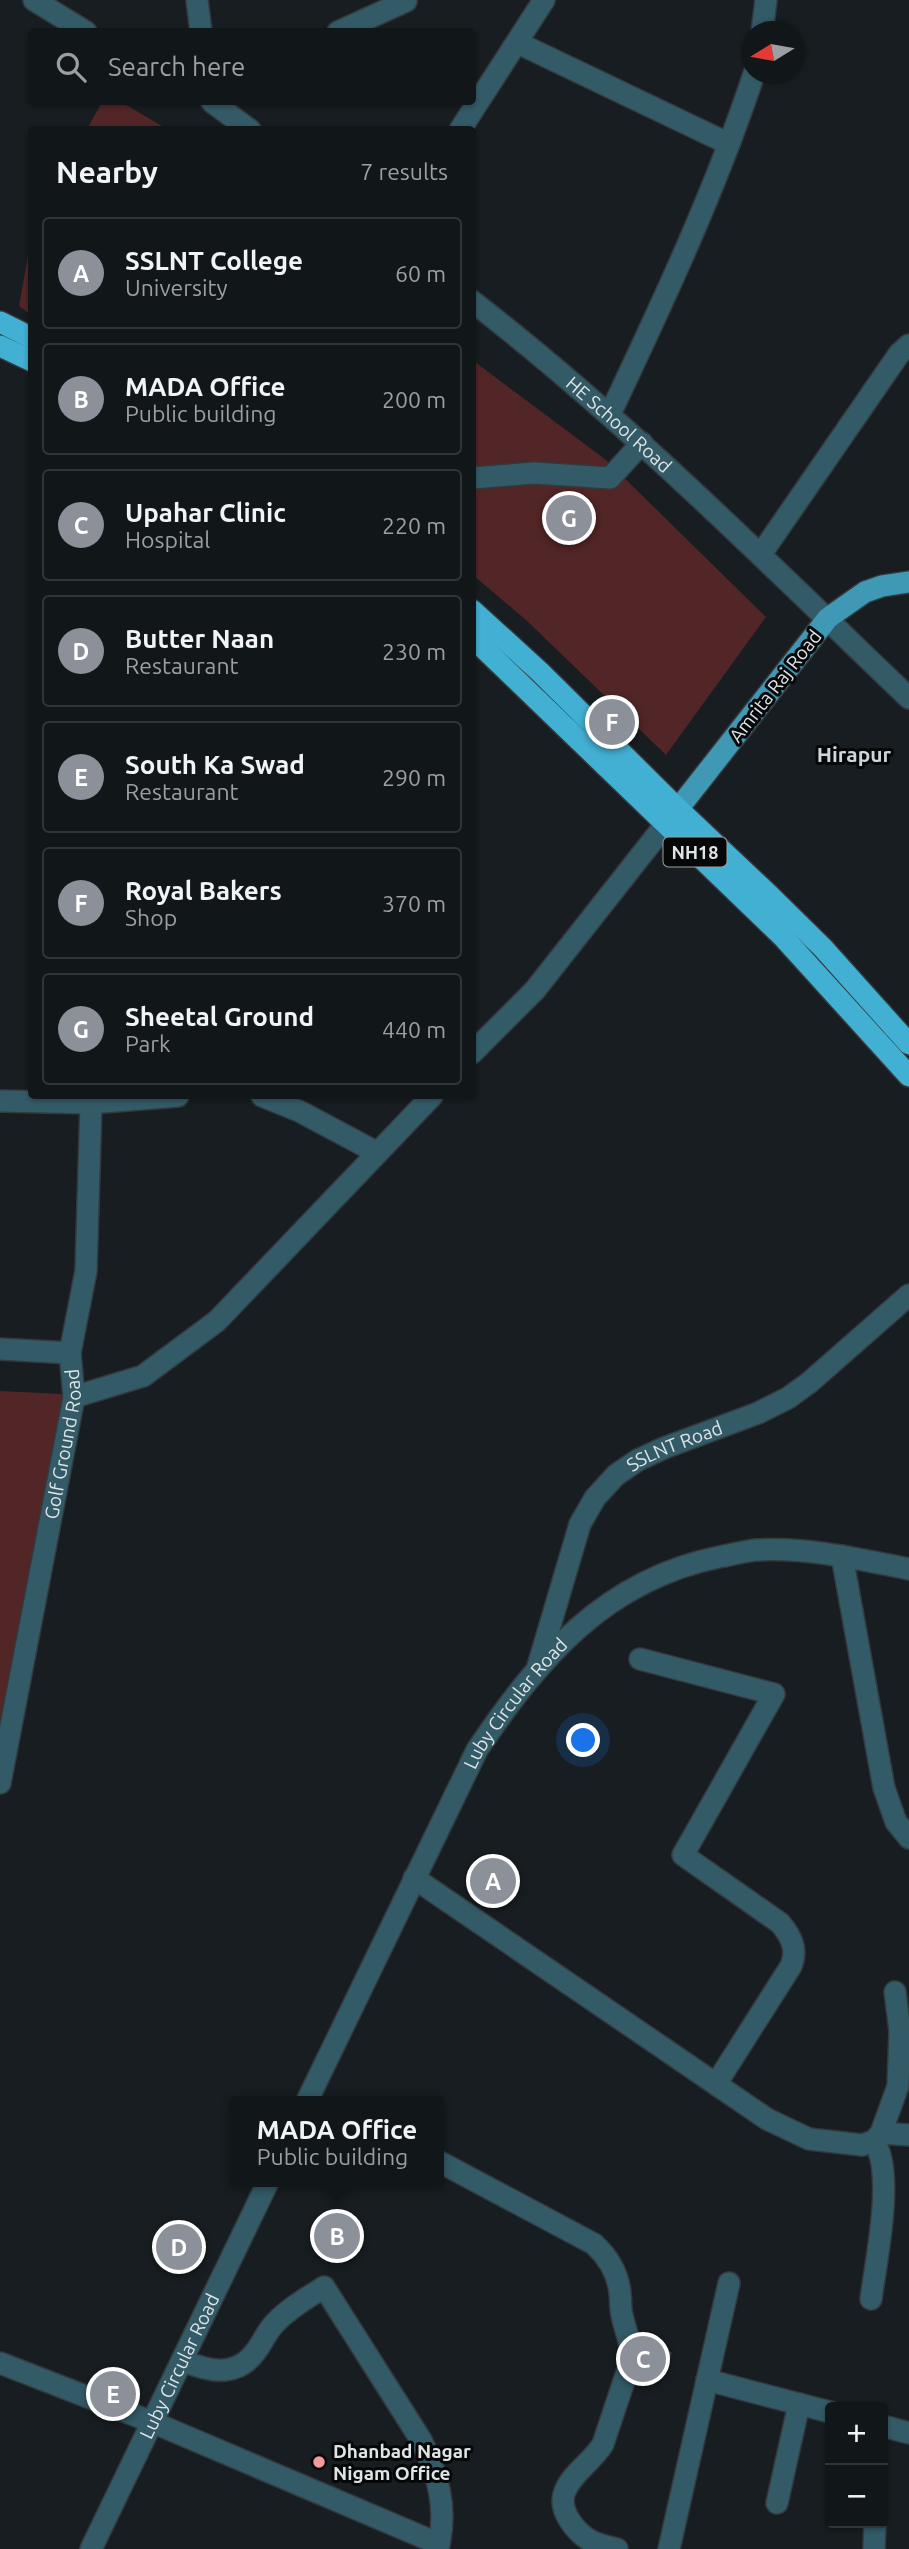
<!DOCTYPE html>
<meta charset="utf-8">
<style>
:root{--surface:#111618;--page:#1e2325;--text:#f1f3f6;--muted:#9c9fa2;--line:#303537;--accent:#8c9099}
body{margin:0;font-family:Ubuntu,sans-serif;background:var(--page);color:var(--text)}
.controls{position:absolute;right:21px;bottom:21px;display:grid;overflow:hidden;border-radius:7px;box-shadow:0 2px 5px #0004}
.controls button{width:63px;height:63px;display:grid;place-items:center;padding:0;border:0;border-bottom:2px solid var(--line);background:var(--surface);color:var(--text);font:35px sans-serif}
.compass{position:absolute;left:741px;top:21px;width:63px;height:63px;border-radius:50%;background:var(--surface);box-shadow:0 2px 5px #0004;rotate:259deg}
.you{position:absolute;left:584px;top:1741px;width:24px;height:24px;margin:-18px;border:5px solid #fff;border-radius:50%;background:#1a73e8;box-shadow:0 0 0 10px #1a73e833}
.badge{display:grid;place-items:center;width:46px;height:46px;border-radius:50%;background:var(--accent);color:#fff;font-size:23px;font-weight:700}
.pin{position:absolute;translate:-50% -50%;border:4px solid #fff;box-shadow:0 2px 7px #0006}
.popup{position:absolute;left:230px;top:2096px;width:214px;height:91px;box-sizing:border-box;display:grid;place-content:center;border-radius:7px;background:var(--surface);filter:drop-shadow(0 2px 5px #0005);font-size:23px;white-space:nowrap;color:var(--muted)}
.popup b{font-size:26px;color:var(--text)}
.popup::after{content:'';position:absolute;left:50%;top:100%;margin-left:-14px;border:14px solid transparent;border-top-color:var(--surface)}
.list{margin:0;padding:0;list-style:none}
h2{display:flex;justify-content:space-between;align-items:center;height:91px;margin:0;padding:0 28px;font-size:30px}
h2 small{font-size:23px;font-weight:400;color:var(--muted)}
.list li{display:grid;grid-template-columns:46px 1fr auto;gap:21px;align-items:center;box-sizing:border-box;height:112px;margin:0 14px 14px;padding:0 14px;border:2px solid var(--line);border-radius:7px}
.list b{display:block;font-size:26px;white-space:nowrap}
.list p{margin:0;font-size:23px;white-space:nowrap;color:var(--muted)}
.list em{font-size:23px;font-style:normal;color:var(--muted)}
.icon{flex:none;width:38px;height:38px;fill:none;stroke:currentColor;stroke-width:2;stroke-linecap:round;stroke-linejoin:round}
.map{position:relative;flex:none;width:909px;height:2549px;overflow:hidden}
.search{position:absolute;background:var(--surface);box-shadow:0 2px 5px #0004;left:28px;top:28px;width:448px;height:77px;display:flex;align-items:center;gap:18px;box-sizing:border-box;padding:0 24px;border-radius:7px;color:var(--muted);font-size:26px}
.panel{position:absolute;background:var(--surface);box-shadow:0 2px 5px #0004;left:28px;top:126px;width:448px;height:973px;border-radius:7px}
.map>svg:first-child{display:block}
</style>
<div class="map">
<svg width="909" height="2549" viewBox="0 0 909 2549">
<rect width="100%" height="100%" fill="#171d20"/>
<g fill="#522526">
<polygon points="102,102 121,102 167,129 87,129"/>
<polygon points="31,239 31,315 19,306"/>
<polygon points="475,362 606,460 766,617 666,755 526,620 473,575 472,365"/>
<polygon points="0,1391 63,1394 0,1749"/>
</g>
<polygon fill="#383f42" points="638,2343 672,2352 668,2367 659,2364 657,2372 633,2366"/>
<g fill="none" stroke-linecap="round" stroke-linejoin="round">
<defs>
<g id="minor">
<polyline points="34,0 86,32"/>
<polyline points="197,0 201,32"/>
<polyline points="338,32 406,1"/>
<polyline points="762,32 766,0"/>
<polyline points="518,43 729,144"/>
<polyline points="212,102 250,130"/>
<polyline points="460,130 544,0"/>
<path id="s1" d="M 472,301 C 628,422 767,562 909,698"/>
<path d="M 610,414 C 663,302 715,191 754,74"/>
<polyline points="472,478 534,473 610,478 642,443"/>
<polyline points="761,554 899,354 909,345"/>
<polyline points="472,1053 535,990 665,825"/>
<polyline points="262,1096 299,1111 376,1152"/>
<polyline points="0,1101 91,1103 178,1096"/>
<polyline points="0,1349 70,1353"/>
<polyline points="74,1397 143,1376 217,1321 432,1096"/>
<polyline points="842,1556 884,1788 896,1822 909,1838"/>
<path d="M 640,1659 L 774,1694 L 683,1855 L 780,1923 C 791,1936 798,1949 791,1966 L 716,2084"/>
<path id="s2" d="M 538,1666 L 580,1524 L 595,1498 L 616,1475 L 638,1460 L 664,1448 L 758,1413 L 788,1398 L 810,1382 L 909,1295"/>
<path id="s3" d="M 0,1783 L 74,1397 L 70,1353 L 86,1271 L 91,1103"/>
<polyline points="414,1878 767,2119 809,2139 862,2145 874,2141 881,2133 898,2086 900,2031 895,1992"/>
<path id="s4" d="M 307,2101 L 477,1750 C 539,1658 605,1580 719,1557 C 731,1555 744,1551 756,1550 C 807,1547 859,1559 909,1569"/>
<polyline points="881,2133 909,2135"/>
<path d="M 438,2161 L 594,2244 C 608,2257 618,2273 620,2293 C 621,2300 620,2308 622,2315 C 625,2331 632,2343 631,2360 L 603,2444 C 593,2461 572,2473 565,2491 C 557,2509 575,2532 591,2541 C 599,2545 608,2547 617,2549"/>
<path d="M 871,2299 C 876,2260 895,2173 874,2141"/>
<path d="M 182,2360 C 208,2372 237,2378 256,2351 C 263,2342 267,2331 275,2323 C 289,2308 307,2298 324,2287 L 421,2440 C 438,2474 447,2507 439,2544"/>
<polyline points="0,2363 152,2422 439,2544 437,2549"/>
<polyline points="707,2380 830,2412"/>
<polyline points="883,2426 909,2433"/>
<polyline points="777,2503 799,2404"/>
<path id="s5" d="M 91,2549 L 268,2182"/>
<polyline points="669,2549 729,2283"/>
<polyline points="874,2549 875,2523"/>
</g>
<polyline id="major" points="667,823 828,618 865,592 882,586 909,582"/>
<g id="highway">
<polyline points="0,322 32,338"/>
<polyline points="0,346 32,361"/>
<polyline points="472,610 540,672 678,809 767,893 823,948 909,1044"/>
<polyline points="472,637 783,937 909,1076"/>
</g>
</defs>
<use href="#minor" stroke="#33393c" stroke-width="24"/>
<use href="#major" stroke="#33393c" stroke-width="24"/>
<use href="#highway" stroke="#33393c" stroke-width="24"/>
<use href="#minor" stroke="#335a67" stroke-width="21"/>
<use href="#major" stroke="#3f98b4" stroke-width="21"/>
<use href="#highway" stroke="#42b0d2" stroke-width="21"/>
</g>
<circle fill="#f59b9c" stroke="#050708" stroke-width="2.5" cx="319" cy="2462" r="7"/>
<g text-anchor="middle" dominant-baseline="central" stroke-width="6" stroke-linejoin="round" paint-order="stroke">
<rect fill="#050708" stroke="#9ea2a3" stroke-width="2" x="663.5" y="837.5" width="63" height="29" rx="5"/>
<g font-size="18" font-weight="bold" fill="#dfe4e5">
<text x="695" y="852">NH18</text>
</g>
<g font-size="19" fill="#dfe4e5" stroke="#050708">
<text stroke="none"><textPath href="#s1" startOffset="192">HE School Road</textPath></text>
<text transform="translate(775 686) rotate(-52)">Amrita Raj Road</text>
<text stroke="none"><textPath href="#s3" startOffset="345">Golf Ground Road</textPath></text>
<text stroke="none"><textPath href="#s2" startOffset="275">SSLNT Road</textPath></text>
<text stroke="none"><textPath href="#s4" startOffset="450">Luby Circular Road</textPath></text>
<text stroke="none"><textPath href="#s5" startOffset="203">Luby Circular Road</textPath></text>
</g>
<g font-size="19" font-weight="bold" fill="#dfe4e5" stroke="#050708" text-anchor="start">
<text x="333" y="2451">Dhanbad Nagar<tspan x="333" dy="22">Nigam Office</tspan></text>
</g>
<g font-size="21" font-weight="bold" fill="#cdd6da" stroke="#050708">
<text x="854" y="754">Hirapur</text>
</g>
</g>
</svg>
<div class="controls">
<button>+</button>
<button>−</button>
</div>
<svg class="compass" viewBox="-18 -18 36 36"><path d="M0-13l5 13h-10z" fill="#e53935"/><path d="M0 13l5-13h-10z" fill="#9c9fa2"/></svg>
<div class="you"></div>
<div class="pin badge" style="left:493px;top:1881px">A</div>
<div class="pin badge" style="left:337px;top:2236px">B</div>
<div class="popup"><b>MADA Office</b>Public building</div>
<div class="pin badge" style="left:643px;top:2359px">C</div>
<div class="pin badge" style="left:179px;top:2247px">D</div>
<div class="pin badge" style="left:113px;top:2394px">E</div>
<div class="pin badge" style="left:612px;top:722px">F</div>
<div class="pin badge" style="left:569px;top:518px">G</div>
<div class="search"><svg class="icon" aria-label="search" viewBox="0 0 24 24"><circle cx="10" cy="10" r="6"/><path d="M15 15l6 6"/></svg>Search here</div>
<section class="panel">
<h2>Nearby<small>7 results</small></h2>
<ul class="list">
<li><span class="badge">A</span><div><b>SSLNT College</b><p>University</p></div><em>60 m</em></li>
<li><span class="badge">B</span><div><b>MADA Office</b><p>Public building</p></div><em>200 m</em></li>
<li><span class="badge">C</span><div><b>Upahar Clinic</b><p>Hospital</p></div><em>220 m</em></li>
<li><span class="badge">D</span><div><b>Butter Naan</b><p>Restaurant</p></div><em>230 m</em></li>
<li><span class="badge">E</span><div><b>South Ka Swad</b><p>Restaurant</p></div><em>290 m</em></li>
<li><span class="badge">F</span><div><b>Royal Bakers</b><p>Shop</p></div><em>370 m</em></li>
<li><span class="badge">G</span><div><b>Sheetal Ground</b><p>Park</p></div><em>440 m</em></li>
</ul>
</section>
</div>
